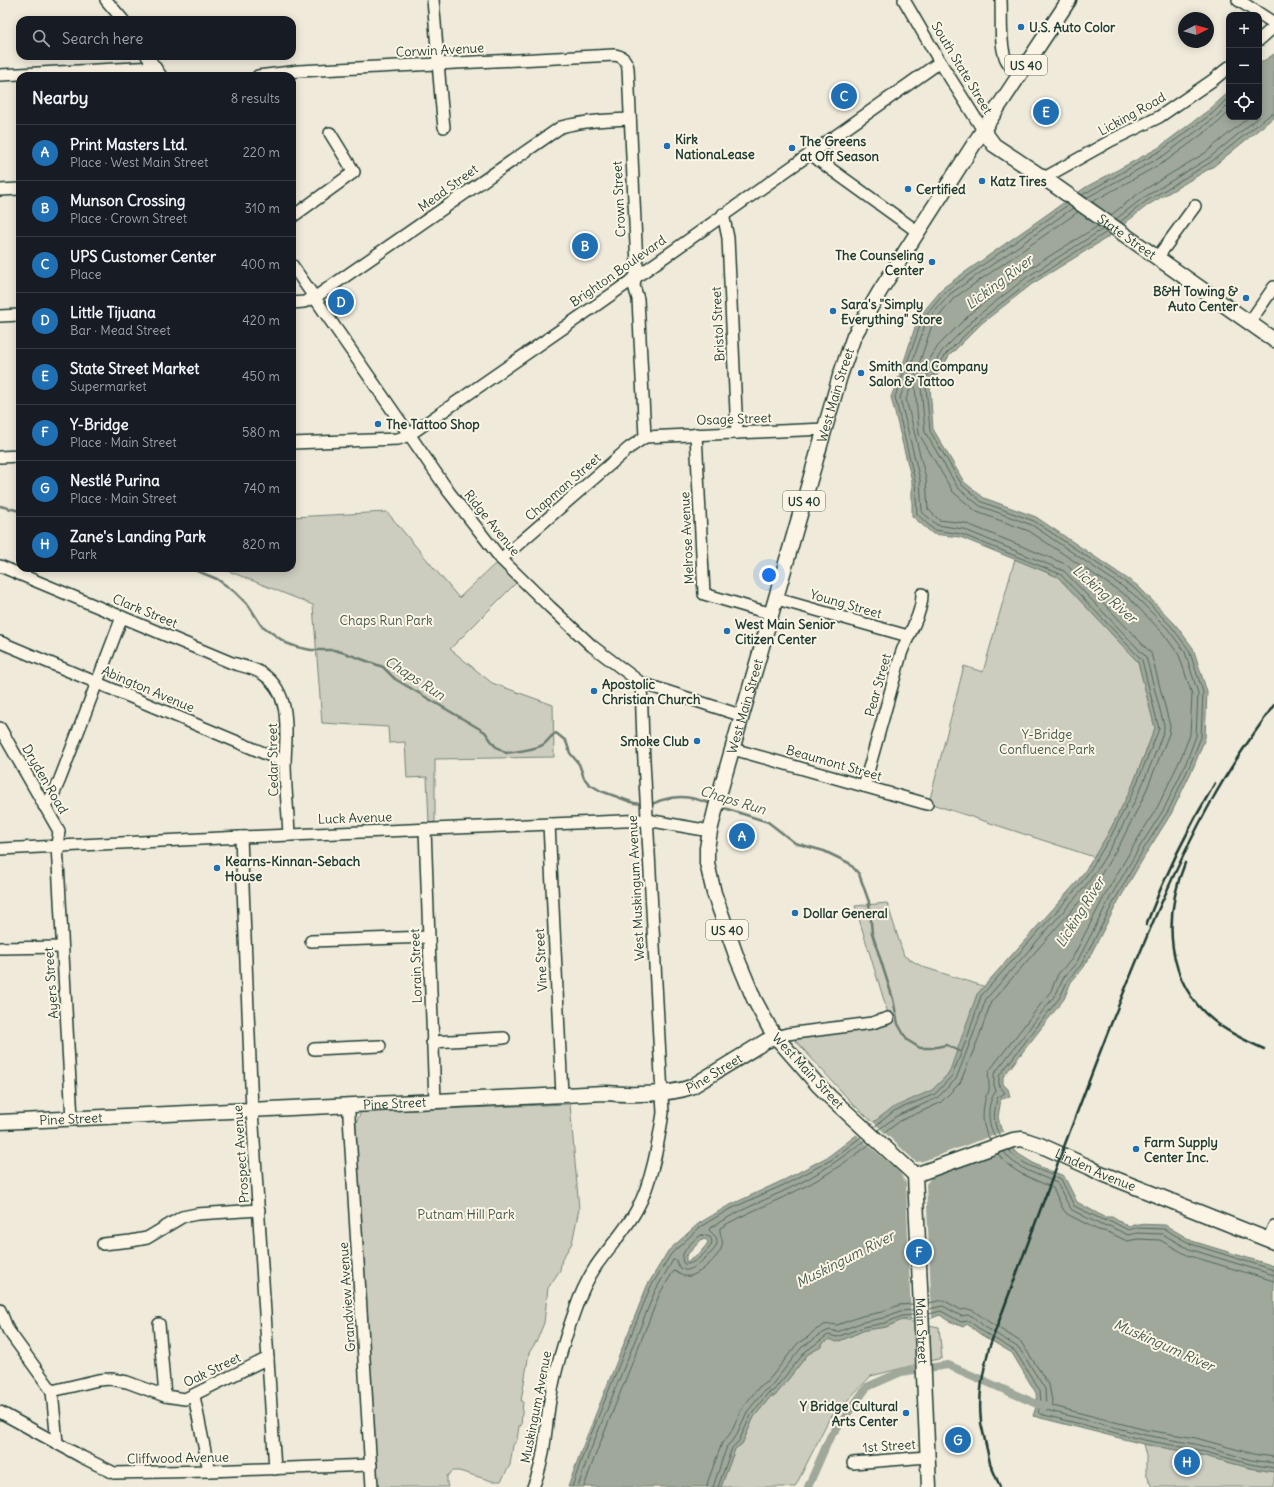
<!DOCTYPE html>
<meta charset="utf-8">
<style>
:root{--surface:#171b24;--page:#242831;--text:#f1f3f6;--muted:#9ea1a6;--line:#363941;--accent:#1f6fb2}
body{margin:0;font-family:Delius,sans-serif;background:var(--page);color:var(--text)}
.controls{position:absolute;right:12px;top:12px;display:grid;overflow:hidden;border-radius:8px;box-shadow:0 2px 10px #0003}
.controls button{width:36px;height:36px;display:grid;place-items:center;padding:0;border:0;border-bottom:1px solid var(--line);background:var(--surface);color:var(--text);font:20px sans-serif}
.compass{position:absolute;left:1178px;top:12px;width:36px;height:36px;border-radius:50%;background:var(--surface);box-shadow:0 2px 10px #0003;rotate:84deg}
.you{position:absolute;left:769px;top:575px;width:14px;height:14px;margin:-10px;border:3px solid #fff;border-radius:50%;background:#1a73e8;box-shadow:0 0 0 6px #1a73e833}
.badge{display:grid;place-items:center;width:26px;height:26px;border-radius:50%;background:var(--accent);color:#fff;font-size:13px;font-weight:700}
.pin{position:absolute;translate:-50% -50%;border:2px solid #fff;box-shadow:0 1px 4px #0006}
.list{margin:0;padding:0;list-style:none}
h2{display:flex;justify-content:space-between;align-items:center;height:52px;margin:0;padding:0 16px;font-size:17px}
h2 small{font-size:13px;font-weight:400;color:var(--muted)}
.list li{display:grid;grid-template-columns:26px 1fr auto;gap:12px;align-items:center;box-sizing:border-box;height:56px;padding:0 16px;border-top:1px solid var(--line)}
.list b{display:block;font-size:15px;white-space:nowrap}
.list p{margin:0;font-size:13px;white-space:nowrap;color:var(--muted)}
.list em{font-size:13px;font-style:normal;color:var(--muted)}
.icon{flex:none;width:22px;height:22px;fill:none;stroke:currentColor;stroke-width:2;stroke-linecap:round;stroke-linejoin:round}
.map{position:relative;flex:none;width:1274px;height:1487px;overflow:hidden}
.search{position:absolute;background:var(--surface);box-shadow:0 2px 10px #0003;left:16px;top:16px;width:280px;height:44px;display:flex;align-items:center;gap:10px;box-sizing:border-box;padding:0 14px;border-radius:12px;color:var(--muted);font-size:15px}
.panel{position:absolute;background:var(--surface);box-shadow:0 2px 10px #0003;left:16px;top:72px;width:280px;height:500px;border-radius:12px}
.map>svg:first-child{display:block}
</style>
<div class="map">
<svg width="1274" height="1487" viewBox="0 0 1274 1487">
<rect width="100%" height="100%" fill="#efeada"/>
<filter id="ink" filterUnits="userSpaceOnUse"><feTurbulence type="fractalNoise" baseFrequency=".025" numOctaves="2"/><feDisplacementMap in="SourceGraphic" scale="8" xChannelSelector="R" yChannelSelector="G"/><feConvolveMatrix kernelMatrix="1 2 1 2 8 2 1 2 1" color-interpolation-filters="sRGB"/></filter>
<g filter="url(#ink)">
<g fill="#cccdbf" stroke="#76857a">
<polygon points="387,512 459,598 496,563 517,582 450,649 492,683 553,705 554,757 435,759 435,822 429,823 427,777 407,778 405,742 389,743 388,727 322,723 313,605 221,568 292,568 292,517"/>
<polygon points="1015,559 1058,577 1138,662 1155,728 1131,789 1108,834 1094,857 929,803 964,666 983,672"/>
<polygon points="887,903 904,956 923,967 1024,999 915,1161 853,1104 794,1039 891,1023 855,906"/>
<polygon points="570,1104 579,1209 572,1243 562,1259 560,1270 548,1288 544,1323 537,1340 529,1353 521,1401 523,1401 521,1426 519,1426 517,1440 513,1445 510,1465 501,1481 492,1481 459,1471 453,1471 447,1476 447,1483 448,1487 377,1487 354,1126 361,1112"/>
<polygon points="902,1320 939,1327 942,1358 871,1376 829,1419 795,1487 721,1487 735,1449 742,1444 754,1417 771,1396 775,1396 808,1354 821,1347 821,1344 830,1339 837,1342 865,1330 886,1327"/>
<polygon points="1143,1444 1193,1453 1250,1468 1274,1472 1274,1487 1153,1487 1146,1473 1146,1456"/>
</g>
<path fill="#9fa89a" stroke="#6c7d71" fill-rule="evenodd" d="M 1274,54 L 1274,117 L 1214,166 L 1148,205 L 1105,239 L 1032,284 L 982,323 L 949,356 L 930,387 L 933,429 L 964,482 L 984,498 L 1036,517 L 1138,586 L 1175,624 L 1193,648 L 1207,692 L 1205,738 L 1194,766 L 1171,814 L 1147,852 L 1119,900 L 1084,967 L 1071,982 L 1064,999 L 1003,1077 L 1003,1084 L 1008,1089 L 1010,1097 L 1001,1099 L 998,1117 L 1001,1129 L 1015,1152 L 1038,1166 L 1064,1176 L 1077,1202 L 1104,1217 L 1112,1217 L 1129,1227 L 1133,1224 L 1165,1225 L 1192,1241 L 1274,1266 L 1274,1472 L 1250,1468 L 1193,1453 L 1143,1444 L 1033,1416 L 1037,1404 L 1036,1393 L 1012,1353 L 980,1334 L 967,1324 L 963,1327 L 947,1320 L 940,1315 L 932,1318 L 902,1320 L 886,1327 L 865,1330 L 837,1342 L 830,1339 L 821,1344 L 821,1347 L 808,1354 L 775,1396 L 771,1396 L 754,1417 L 742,1444 L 735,1449 L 721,1487 L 568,1487 L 581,1451 L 647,1286 L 668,1251 L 698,1224 L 726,1207 L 786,1179 L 829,1156 L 892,1108 L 932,1090 L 949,1073 L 977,994 L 1077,882 L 1089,865 L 1108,834 L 1131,789 L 1155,728 L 1138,662 L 1058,577 L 960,537 L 933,534 L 912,516 L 912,481 L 891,397 L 899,377 L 918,318 L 944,287 L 1086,187 L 1158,148 L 1210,109 L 1229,92 L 1229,117 L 1259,117 L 1259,64 ZM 702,1239 L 707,1240 L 708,1242 C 704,1250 694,1258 686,1262 L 686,1256 Z"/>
<polygon fill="#efeada" points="872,1121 915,1161 917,1162 923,1161 1005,1131 1015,1148 931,1178 926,1184 932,1318 921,1320 911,1319 906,1183 900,1173 856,1134"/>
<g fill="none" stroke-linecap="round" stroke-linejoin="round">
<g stroke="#52685d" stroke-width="1">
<polyline points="1082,195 1160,151 1213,113 1229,97"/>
<polyline points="1086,198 1163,156 1216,117 1229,104"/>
<polyline points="1092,202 1166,161 1219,122 1229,112"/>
<polyline points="1078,212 954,298 932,325 915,376 915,378 918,378 938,346 972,312 1024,272 1098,226"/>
<polyline points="1111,215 1139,193 1205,153 1249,117"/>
<polyline points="1116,219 1143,198 1209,158 1259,117"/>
<polyline points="1120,222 1145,202 1211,162 1271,114 1274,114"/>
<polyline points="874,1127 894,1111 935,1094 952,1076 969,1033 981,996 1080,885 1092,867 1111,836 1134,790 1159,729 1142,660 1060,574 961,534 934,530 917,514 915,481 895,397 922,320 947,290 1068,205"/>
<path d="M 878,1130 L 897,1116 L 937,1098 L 956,1079 L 973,1035 L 986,999 L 1084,888 C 1119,841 1144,785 1164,730 L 1164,725 L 1146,657 L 1064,571 L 963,529 L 937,525 L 922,512 L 920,480 L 900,398 L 926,322 L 950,294 L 1073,208"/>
<path d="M 883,1134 L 900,1121 L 940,1103 L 960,1083 L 979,1037 L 991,1002 L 1088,892 L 1102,873 L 1121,842 L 1144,796 L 1169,734 L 1170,726 L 1151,653 L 1068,566 L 1063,563 L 965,523 L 939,520 L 928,509 L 926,479 L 906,399 L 912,385 L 913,384 L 915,386 L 919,434 L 953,492 L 977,512 L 1029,531 L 1128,597 L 1163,633 L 1179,655 L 1192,694 L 1190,735 L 1180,760 L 1158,806 L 1134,845 L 1106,893 L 1072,959 L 1058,974 L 1051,991 L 989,1071 C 987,1078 990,1084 989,1090 C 989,1093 987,1094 986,1096 C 982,1111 981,1126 990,1140"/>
<path d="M 1000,1136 C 992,1123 994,1112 997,1098 L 1005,1093 L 999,1085 L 999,1076 L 1060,997 L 1068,980 L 1081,965 L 1116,898 L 1143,850 L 1168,811 L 1190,765 L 1201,737 L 1203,692 L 1189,650 L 1171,626 L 1135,589 L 1034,521 L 982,502 L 962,485 L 930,431 L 926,387 L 946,354 L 980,320 L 1030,281 L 1107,232"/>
<path d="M 996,1138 C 987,1125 986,1104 996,1091 L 994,1085 L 994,1074 L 1056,994 L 1064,977 L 1077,962 L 1111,896 L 1139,848 L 1164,809 L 1186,763 L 1196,736 L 1198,693 L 1185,652 L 1168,629 L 1132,593 L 1032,525 L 980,506 L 958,488 L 925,432 L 921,386 L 942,351 L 976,317 L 1027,277 L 1103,229"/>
<path d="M 1009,1150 C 1018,1164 1046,1172 1061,1179 L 1074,1206 L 1103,1220 L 1111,1221 L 1128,1230 L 1135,1228 L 1164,1229 L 1191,1244 L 1274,1270"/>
<path d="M 1004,1152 C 1015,1169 1040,1175 1057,1183 L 1069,1206 L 1072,1210 L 1101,1225 L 1109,1226 L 1128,1235 L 1137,1233 L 1162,1234 L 1189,1249 L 1274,1275"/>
<path d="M 998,1154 C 1010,1172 1034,1179 1053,1188 L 1063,1209 L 1067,1214 L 1098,1230 L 1108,1232 L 1127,1241 L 1138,1239 L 1160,1240 L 1187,1255 L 1274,1281"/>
<path d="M 702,1235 L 710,1237 L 712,1241 L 711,1245 C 707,1252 693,1266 684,1264 C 677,1255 693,1239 702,1235 Z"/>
<polyline points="929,1303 943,1300 961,1310 968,1309 974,1311 989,1322 1021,1342 1049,1385 1053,1406 1146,1430 1196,1438 1253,1454 1274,1457"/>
<polyline points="929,1309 943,1306 961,1316 967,1315 972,1316 985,1327 1019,1348 1045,1389 1046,1410 1145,1435 1195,1444 1251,1460 1274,1463"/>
<polyline points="929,1314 941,1311 961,1322 969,1321 982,1331 1015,1351 1040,1391 1041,1404 1038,1412 1040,1414 1144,1440 1194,1449 1250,1464 1274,1468"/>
<polyline points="572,1487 584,1452 650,1288 671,1254 700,1227 728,1210 788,1183 831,1160 861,1137"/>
<path d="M 578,1487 L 589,1454 L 655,1291 L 673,1260 L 676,1260 C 682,1279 696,1267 705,1258 C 709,1255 714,1251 716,1246 C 718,1243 717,1240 716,1237 L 709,1230 L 710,1228 C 735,1212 763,1201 790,1188 C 817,1175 841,1159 865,1140"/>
<path d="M 584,1487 L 595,1456 L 660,1293 L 673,1272 L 675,1271 C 680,1275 684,1277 690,1276 C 700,1274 720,1256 722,1246 C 724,1240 719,1234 720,1228 C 743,1214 768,1205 792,1193 C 820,1180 845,1163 870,1144"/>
<polyline points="707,1487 708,1481 722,1443 730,1434 742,1408 759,1387 768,1381 798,1343 808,1337 814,1331 824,1325 830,1324 837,1325 862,1316 882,1312 899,1305 913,1304"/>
<polyline points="713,1487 727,1446 735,1438 747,1412 764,1391 771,1386 802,1347 812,1341 817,1336 827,1331 831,1330 837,1332 863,1322 883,1318 900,1311 913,1310"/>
<polyline points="718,1487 732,1448 739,1441 751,1415 768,1393 773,1391 806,1351 828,1335 837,1337 864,1327 885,1323 902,1316 913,1315"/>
</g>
<g stroke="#6c7d71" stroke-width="2.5">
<polyline points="0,506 20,511"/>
<path d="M 190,568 L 217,579 L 235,592 L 249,606 L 261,625 L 286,643 L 297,647 L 311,650 L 334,650 L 345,653 L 383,667 L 395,679 L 485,732 L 495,746 L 506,753 C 514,752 538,749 544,744 C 549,740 550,736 556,733 L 566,741 L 570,753 L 579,764 L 584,778 L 589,784 L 601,791 L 634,803 L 643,804"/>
<path d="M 650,804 C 655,804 657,801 662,800 C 682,794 694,798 712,804"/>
<polyline points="721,807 768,822 795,843 824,851 849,863 859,874 869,902 872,933 893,999 898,1024 907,1040 920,1048 931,1048 947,1045 961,1052"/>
</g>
<polyline stroke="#9fa89a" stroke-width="8" points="808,1487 830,1437 867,1387 901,1372 948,1365 1037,1404 1048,1406"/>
<defs>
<g id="minor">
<polyline points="106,0 123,20"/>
<path d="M 433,0 C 437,42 439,85 444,127"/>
<polyline points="904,0 940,62 983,130"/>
<path d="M 1001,0 C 1002,16 999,49 1007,61 C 1010,67 1015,70 1020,74"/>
<polyline points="1238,0 1274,23"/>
<polyline points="1259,40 1274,27"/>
<polyline points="147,56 161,76"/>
<polyline points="0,75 155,67"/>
<path d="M 258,76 L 299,71 L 614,55 C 623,56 626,60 628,68 L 637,266 L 634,286 L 638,299 L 645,437"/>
<polyline points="810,153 821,162 918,232"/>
<polyline points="1044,178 1112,140 1159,117 1213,80 1229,67"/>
<polyline points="0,190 20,189"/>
<polyline points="723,214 728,238 737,433"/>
<polyline points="292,217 354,172 330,133"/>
<polyline points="1157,258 1195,206"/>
<polyline points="292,265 449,492 501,559 550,607 592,646 641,683 743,716"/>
<path d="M 292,303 L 304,302 L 314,298 L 561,127 C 584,121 606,120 630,119"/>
<polyline points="0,316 20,315"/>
<polyline points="1249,323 1274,287"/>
<polyline points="696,434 704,594 772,614"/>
<polyline points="645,437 825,429"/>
<polyline points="292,443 398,439 409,435 598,304 940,62"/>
<polyline points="0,457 20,456"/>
<polyline points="501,559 629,448 645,437"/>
<path d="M 0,566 L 232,663 C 242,666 254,668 263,674 C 292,694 286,732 285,762 C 285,786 288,810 289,835"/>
<polyline points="777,599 908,636"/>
<polyline points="0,642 285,762"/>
<polyline points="0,728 59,831 57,845 72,1119"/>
<polyline points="733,749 927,804"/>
<path d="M 864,786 L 901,654 C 908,634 922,615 922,594"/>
<polyline points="44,806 54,793 60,779 122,617"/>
<polyline points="549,824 562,1095"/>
<polyline points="425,829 435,1101"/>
<polyline points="241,837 252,1110 275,1469"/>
<polyline points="0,849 241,837 647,820 710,831"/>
<polyline points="311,941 428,937"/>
<polyline points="0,948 62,947"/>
<polyline points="776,1037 787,1034 872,1023 888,1018"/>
<polyline points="432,1042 504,1038"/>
<polyline points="314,1049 380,1046"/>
<polyline points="349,1105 349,1117 372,1487"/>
<polyline points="1268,1240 1274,1226"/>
<polyline points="103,1244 131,1241 147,1238 182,1217 197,1214 259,1210"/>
<polyline points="0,1310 8,1330 52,1391 57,1443"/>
<polyline points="159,1324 165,1396"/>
<polyline points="52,1391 98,1380 111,1379 127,1382 165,1396 185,1399 268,1358"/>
<polyline points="194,1396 209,1471"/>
<polyline points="0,1412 82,1457 114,1473 209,1471 371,1465"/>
<polyline points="853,1463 927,1457"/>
<path d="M 533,1487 C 546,1459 545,1425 551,1395 C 556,1366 565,1338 575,1310 C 580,1295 587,1280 596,1266 C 609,1247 626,1230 637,1209 C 652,1182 658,1144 663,1113 L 643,742 L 641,683"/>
</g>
<g id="major">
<path id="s1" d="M 983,130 L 994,145 L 1044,178 L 1274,340"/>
<path id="s2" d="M 0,1122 L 605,1093 C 629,1095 669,1095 691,1087 L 766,1041 L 776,1037"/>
<path id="s3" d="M 915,1175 L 831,1098 L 817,1084 L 776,1037 L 769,1027 L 754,999 L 737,958 L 714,893 L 707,863 L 707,848 L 710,831 L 719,795 L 840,376 L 854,336 L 880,291 L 983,130 L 1069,0"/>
<path id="s4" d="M 915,1175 L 1013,1140 L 1022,1139 L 1040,1145 L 1089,1167 L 1098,1172 L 1274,1242"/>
<path id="s5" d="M 915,1175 L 929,1487"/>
</g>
</defs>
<use href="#minor" stroke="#1f3d34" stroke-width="14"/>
<use href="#major" stroke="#1f3d34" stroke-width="17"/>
<use href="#minor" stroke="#fcf5e5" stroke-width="11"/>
<use href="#major" stroke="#fcf5e5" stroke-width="14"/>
<g stroke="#1f3d34" stroke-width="2.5">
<path d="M 1185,863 C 1163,917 1165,982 1214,1021 C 1229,1033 1246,1041 1264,1049"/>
<path d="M 1146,925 C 1165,875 1188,828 1215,783"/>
<path d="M 981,1421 C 978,1396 983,1372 989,1348 C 1030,1238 1070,1128 1113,1019 C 1143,945 1173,870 1212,800 C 1230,767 1252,736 1274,705"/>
<polyline points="981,1423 990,1463 1000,1487"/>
</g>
</g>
</g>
<g fill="#1f6fb2" stroke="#fcf5e5" stroke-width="1.5">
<circle cx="1021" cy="27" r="4"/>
<circle cx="667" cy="146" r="4"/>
<circle cx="792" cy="148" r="4"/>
<circle cx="982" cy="181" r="4"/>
<circle cx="908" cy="189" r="4"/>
<circle cx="932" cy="262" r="4"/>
<circle cx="1246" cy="298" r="4"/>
<circle cx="833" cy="311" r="4"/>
<circle cx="861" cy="373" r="4"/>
<circle cx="378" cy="424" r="4"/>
<circle cx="727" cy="631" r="4"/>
<circle cx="594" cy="691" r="4"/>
<circle cx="697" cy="741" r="4"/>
<circle cx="217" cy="868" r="4"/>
<circle cx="795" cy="913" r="4"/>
<circle cx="1136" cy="1149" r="4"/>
<circle cx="906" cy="1413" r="4"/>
</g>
<g text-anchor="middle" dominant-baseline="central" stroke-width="4" stroke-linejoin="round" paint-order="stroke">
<g fill="#fcf5e5" stroke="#617469" stroke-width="1">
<rect x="1005" y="55" width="42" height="20" rx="3"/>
<rect x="783" y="491" width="42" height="20" rx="3"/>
<rect x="706" y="920" width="42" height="20" rx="3"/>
</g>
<g font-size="12" font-weight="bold" fill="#1f3d34">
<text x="1026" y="65">US 40</text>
<text x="804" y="501">US 40</text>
<text x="727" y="930">US 40</text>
</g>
<g font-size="13" font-weight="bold" fill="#1f3d34" stroke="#fcf5e5" text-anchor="start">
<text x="1029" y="27">U.S. Auto Color</text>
<text x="675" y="139">Kirk<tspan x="675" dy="15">NationaLease</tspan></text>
<text x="800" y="141">The Greens<tspan x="800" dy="15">at Off Season</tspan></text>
<text x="990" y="181">Katz Tires</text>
<text x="916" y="189">Certified</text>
<text x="924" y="255" text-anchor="end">The Counseling<tspan x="924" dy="15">Center</tspan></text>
<text x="1238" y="291" text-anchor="end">B&amp;H Towing &amp;<tspan x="1238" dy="15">Auto Center</tspan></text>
<text x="841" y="304">Sara's "Simply<tspan x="841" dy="15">Everything" Store</tspan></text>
<text x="869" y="366">Smith and Company<tspan x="869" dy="15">Salon &amp; Tattoo</tspan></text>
<text x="386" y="424">The Tattoo Shop</text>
<text x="735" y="624">West Main Senior<tspan x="735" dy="15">Citizen Center</tspan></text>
<text x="602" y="684">Apostolic<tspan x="602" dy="15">Christian Church</tspan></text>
<text x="689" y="741" text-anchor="end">Smoke Club</text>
<text x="225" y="861">Kearns-Kinnan-Sebach<tspan x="225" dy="15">House</tspan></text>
<text x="803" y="913">Dollar General</text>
<text x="1144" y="1142">Farm Supply<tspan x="1144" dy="15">Center Inc.</tspan></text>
<text x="898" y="1406" text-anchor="end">Y Bridge Cultural<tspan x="898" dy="15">Arts Center</tspan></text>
</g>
<g font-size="13" fill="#1f3d34" stroke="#fcf5e5">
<text transform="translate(440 50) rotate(-3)">Corwin Avenue</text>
<text transform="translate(962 68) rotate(59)">South State Street</text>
<text transform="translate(1132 114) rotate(-29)">Licking Road</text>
<text transform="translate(448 188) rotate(-36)">Mead Street</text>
<text transform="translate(619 199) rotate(-93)">Crown Street</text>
<text stroke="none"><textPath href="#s1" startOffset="180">State Street</textPath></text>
<text transform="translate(618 271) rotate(-35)">Brighton Boulevard</text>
<text transform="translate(718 324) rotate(-93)">Bristol Street</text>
<text stroke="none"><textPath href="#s3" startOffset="870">West Main Street</textPath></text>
<text transform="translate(734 419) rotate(-2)">Osage Street</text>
<text transform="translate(563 487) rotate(-41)">Chapman Street</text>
<text transform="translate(492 523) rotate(51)">Ridge Avenue</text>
<text transform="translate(687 538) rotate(-93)">Melrose Avenue</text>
<text transform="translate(846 604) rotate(16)">Young Street</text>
<text transform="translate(145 611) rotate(22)">Clark Street</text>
<text transform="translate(878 685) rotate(-74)">Pear Street</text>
<text transform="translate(148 689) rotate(23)">Abington Avenue</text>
<text stroke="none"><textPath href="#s3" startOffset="546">West Main Street</textPath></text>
<text transform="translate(273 760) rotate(-91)">Cedar Street</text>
<text transform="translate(834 763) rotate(16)">Beaumont Street</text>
<text transform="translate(45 779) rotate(60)">Dryden Road</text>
<text transform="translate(355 818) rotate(-2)">Luck Avenue</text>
<text transform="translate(636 888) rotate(-93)">West Muskingum Avenue</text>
<text transform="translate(541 960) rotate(-93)">Vine Street</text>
<text transform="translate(416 966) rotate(-92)">Lorain Street</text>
<text transform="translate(51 983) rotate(-94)">Ayers Street</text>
<text transform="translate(808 1071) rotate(47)">West Main Street</text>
<text stroke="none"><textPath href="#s2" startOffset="719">Pine Street</textPath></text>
<text stroke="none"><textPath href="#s2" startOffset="395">Pine Street</textPath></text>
<text stroke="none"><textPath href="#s2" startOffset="71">Pine Street</textPath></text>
<text transform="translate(241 1154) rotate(-94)">Prospect Avenue</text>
<text stroke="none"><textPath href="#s4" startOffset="193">Linden Avenue</textPath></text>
<text transform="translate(347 1297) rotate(-94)">Grandview Avenue</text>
<text stroke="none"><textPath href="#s5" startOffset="156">Main Street</textPath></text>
<text transform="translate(212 1370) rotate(-26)">Oak Street</text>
<text transform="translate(536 1407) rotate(-79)">Muskingum Avenue</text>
<text transform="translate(889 1446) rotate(-4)">1st Street</text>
<text transform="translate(178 1458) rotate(-1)">Cliffwood Avenue</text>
</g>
<g font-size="13" fill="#425a50" stroke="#fcf5e5">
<text x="386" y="620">Chaps Run Park</text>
<text x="1047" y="734">Y-Bridge<tspan x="1047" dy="15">Confluence Park</tspan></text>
<text x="466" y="1214">Putnam Hill Park</text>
</g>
<g font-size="14" font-style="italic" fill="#455d53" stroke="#fcf5e5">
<text transform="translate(999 282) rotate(-37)">Licking River</text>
<text transform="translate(1105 594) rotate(41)">Licking River</text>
<text transform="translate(415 678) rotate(33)">Chaps Run</text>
<text transform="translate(733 800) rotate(17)">Chaps Run</text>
<text transform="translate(1080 912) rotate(-58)">Licking River</text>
<text transform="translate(845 1259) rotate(-27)">Muskingum River</text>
<text transform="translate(1164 1345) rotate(24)">Muskingum River</text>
</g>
</g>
</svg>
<div class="controls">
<button>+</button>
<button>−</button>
<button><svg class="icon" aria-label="locate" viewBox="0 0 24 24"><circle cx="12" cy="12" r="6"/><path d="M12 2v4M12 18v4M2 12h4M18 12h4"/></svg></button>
</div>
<svg class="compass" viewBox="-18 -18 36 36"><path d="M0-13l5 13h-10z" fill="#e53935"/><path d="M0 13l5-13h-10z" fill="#9ea1a6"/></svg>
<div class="you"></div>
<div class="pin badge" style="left:742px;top:836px">A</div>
<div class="pin badge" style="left:585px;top:246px">B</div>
<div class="pin badge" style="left:844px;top:96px">C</div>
<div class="pin badge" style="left:341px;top:302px">D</div>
<div class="pin badge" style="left:1046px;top:112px">E</div>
<div class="pin badge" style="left:919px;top:1252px">F</div>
<div class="pin badge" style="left:958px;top:1440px">G</div>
<div class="pin badge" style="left:1187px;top:1462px">H</div>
<div class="search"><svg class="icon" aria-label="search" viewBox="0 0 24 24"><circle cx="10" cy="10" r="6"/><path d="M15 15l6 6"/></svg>Search here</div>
<section class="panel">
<h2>Nearby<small>8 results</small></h2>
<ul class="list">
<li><span class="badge">A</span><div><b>Print Masters Ltd.</b><p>Place · West Main Street</p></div><em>220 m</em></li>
<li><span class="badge">B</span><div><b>Munson Crossing</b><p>Place · Crown Street</p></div><em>310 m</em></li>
<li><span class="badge">C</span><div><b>UPS Customer Center</b><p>Place</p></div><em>400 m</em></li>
<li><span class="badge">D</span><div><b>Little Tijuana</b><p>Bar · Mead Street</p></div><em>420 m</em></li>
<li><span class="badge">E</span><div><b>State Street Market</b><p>Supermarket</p></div><em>450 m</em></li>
<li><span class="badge">F</span><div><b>Y-Bridge</b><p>Place · Main Street</p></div><em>580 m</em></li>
<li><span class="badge">G</span><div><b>Nestlé Purina</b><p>Place · Main Street</p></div><em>740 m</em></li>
<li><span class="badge">H</span><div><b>Zane's Landing Park</b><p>Park</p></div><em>820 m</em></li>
</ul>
</section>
</div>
